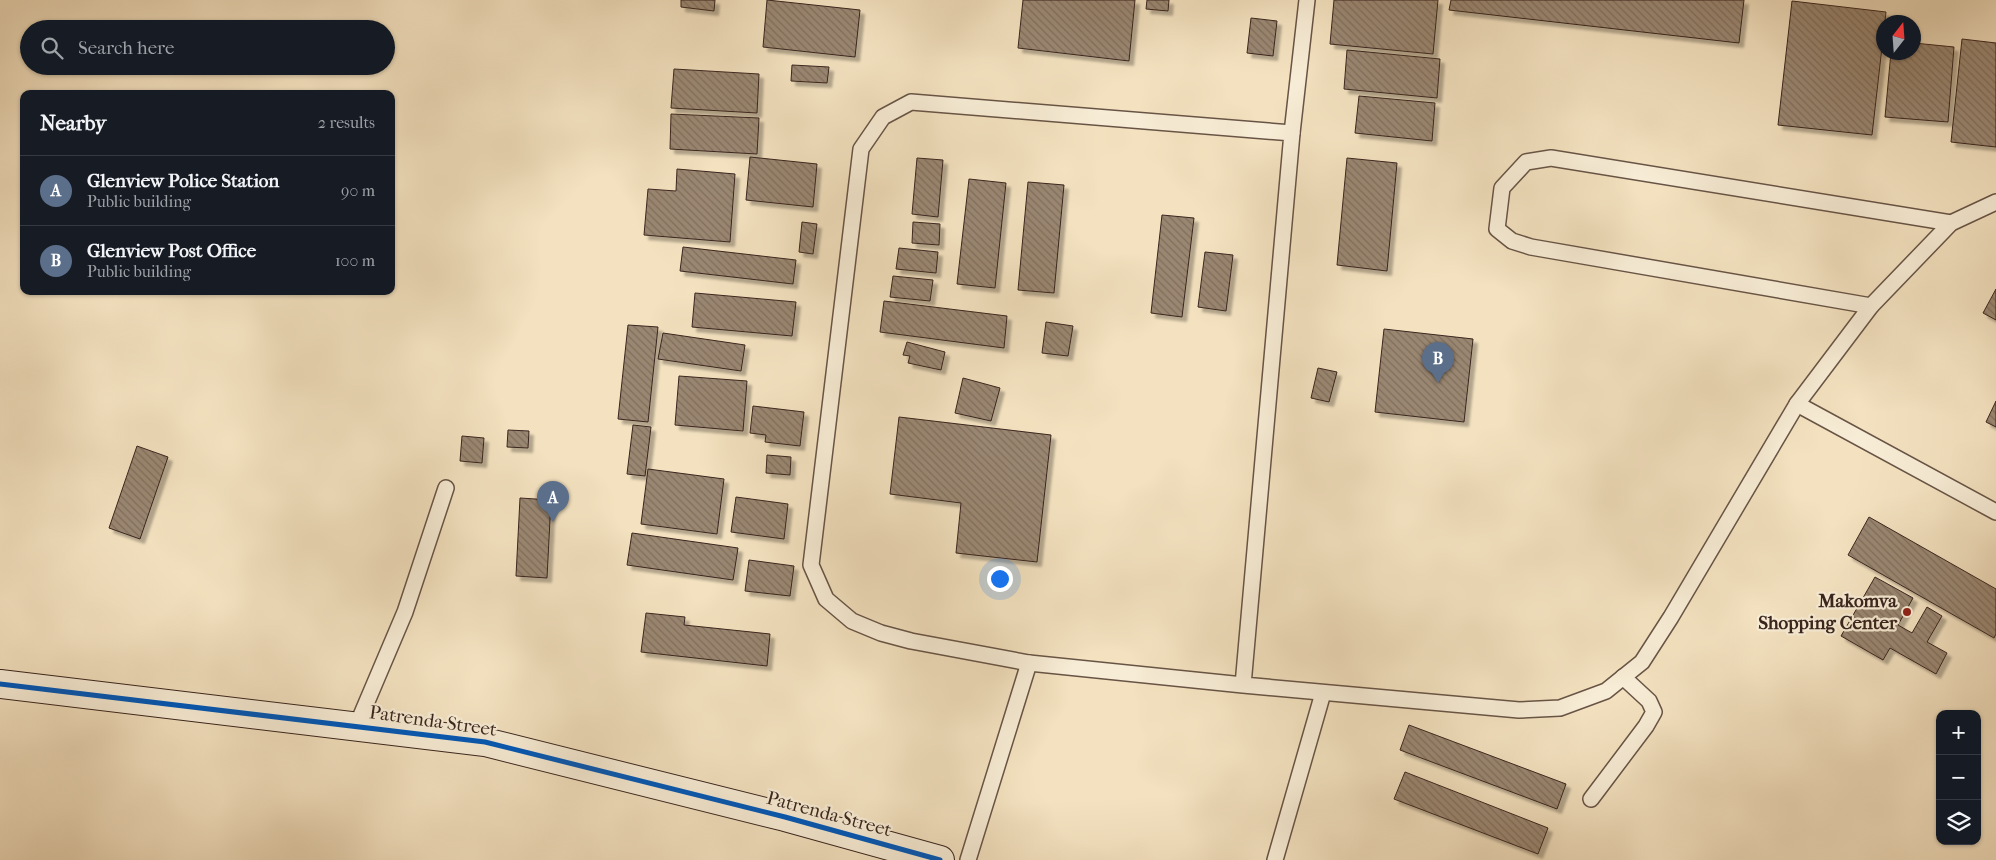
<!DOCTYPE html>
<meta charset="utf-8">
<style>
:root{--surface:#171b24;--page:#242831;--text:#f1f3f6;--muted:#9ea1a6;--line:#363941;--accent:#2563eb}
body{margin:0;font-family:"IM FELL French Canon",serif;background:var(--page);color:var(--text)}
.controls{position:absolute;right:15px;bottom:15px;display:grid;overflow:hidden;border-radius:10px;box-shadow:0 1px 4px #0004}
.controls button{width:45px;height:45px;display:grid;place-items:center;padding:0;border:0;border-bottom:1px solid var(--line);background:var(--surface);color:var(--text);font:25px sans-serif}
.compass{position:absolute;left:1876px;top:15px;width:45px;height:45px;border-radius:50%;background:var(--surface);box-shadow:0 1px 4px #0004;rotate:17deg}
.you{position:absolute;left:999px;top:578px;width:18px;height:18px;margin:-12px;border:4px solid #fff;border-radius:50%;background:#1a73e8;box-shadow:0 0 0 8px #1a73e833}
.badge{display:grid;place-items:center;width:32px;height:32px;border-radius:50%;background:var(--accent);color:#fff;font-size:16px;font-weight:700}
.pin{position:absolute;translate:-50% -41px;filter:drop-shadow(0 1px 2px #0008)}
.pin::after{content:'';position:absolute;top:26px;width:18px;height:15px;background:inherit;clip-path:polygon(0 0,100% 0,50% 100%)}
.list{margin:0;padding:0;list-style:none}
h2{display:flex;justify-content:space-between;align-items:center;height:65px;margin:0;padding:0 20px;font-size:21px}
h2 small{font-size:16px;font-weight:400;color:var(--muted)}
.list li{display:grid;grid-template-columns:32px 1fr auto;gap:15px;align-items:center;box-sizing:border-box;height:70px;padding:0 20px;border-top:1px solid var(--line)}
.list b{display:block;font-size:19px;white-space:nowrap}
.list p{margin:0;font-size:16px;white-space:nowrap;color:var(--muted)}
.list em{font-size:16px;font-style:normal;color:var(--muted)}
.icon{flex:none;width:28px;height:28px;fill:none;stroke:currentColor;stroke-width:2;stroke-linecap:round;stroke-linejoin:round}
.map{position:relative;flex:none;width:1996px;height:860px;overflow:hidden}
.search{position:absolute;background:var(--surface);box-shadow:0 1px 4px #0004;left:20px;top:20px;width:375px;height:55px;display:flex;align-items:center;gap:12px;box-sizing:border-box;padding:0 18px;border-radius:28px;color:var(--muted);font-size:19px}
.panel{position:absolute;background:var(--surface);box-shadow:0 1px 4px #0004;left:20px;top:90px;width:375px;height:205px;border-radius:10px}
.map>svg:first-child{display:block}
</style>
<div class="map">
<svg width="1996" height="860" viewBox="0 0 1996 860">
<defs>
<pattern id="building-back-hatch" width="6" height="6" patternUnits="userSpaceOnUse" patternTransform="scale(1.25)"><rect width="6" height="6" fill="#9a8772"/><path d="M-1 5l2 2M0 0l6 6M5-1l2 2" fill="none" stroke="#7f6e5d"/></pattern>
<filter id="shadow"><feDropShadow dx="4.5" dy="4.5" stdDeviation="1" flood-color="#0004"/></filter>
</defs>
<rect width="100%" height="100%" fill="#f3e1bf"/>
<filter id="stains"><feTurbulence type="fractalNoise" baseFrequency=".004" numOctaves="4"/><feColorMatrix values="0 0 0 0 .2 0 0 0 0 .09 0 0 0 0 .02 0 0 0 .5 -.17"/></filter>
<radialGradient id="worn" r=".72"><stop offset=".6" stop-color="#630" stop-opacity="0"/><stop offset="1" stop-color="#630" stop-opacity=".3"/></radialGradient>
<g fill="url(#building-back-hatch)" stroke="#3a251e" filter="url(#shadow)">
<polygon points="681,0 715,0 714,11 681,7"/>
<polygon points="767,0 860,10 855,57 763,47"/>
<polygon points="1023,0 1135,0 1129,61 1018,48"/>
<polygon points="1147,0 1169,0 1168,11 1146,9"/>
<polygon points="1334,0 1438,0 1433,54 1330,44"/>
<polygon points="1451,0 1744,0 1739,43 1449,10"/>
<polygon points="1792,1 1886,12 1872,135 1778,125"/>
<polygon points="1251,18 1277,21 1273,56 1247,53"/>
<polygon points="1962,39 1996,43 1996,147 1951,142"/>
<polygon points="1914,43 1954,47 1948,122 1885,117 1891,52 1914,52"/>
<polygon points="1347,50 1440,59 1437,98 1344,89"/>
<polygon points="792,65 829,67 827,83 791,81"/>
<polygon points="674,69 759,74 757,113 671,108"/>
<polygon points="1359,96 1435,103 1432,141 1355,133"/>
<polygon points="671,114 759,118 757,154 670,149"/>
<polygon points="750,157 817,164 813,207 746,200"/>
<polygon points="917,158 943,160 938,217 912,214"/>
<polygon points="1347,158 1397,163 1387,271 1337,265"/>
<polygon points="677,169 735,174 730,242 644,235 648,189 676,191"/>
<polygon points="969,179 1006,183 995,288 957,284"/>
<polygon points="1028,182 1064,185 1054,293 1018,290"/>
<polygon points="1162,215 1194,218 1182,317 1151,313"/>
<polygon points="802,222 817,224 813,254 799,252"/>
<polygon points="913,222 940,224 939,245 912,243"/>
<polygon points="683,247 796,260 793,284 680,271"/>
<polygon points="899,248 938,252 936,273 896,269"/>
<polygon points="1205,252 1233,255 1226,311 1198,307"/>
<polygon points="893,276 933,280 930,301 890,297"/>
<polygon points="1996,289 1996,320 1983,313"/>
<polygon points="695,293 796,302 792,336 692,327"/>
<polygon points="884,301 1007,316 1004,348 880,332"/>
<polygon points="1046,322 1073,326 1068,356 1042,353"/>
<polygon points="628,325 658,327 648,422 618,419"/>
<polygon points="1384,329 1473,339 1464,422 1375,412"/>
<polygon points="663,333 745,345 741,371 658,359"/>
<polygon points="907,342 945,352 941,370 908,363 910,356 903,355"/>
<polygon points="1318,368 1337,372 1329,402 1311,398"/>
<polygon points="679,376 747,381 743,431 675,425"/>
<polygon points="963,378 1000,388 991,421 955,413"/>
<polygon points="1996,401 1996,427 1986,422"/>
<polygon points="753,406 804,412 800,446 765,442 766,435 750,433"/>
<polygon points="899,417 1051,435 1037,562 956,553 961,503 890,494"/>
<polygon points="633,425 651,427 645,476 627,474"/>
<polygon points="508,430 529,431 528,448 507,447"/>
<polygon points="462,436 484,438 482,463 460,461"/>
<polygon points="137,446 168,457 140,539 109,528"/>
<polygon points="767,455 791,457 790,475 766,473"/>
<polygon points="648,469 724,479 717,534 641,524"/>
<polygon points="736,497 788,504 784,539 731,532"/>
<polygon points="520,498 551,500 547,578 516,576"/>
<polygon points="1869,517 1996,589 1996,634 1994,638 1848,555"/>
<polygon points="632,533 738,548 733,580 627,565"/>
<polygon points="749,560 794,566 790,596 745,591"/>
<polygon points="1875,577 1913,598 1898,625 1912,633 1927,607 1942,616 1927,642 1947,653 1936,674 1890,648 1883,660 1841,636"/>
<polygon points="646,613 685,617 684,625 770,634 767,666 641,652"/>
<polygon points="1409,725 1566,784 1557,809 1400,750"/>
<polygon points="1405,772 1548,828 1538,854 1394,799"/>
</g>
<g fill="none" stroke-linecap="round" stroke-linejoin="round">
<defs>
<g id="lane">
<polyline points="1292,133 1307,0"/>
<polyline points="1871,306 1531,247 1512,241 1497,229 1502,188 1526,162 1551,158 1951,223"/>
<polyline points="1797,404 1996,512"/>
<polyline points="1243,685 1292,133 911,102 883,117 861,149 811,565 826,599 852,621 881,633 911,641 1029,663 1243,685 1519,710 1560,708 1606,691 1642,662 1671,617 1797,404 1871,306 1951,223 1996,202"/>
<polyline points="357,725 405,612 446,488"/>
<polyline points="1591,799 1646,726 1654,712 1649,701 1623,677"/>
<polyline points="968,860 1029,663"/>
<polyline points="1275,860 1323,693"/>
</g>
<polyline id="secondary" points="0,684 485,742 785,817 940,860"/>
</defs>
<use href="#lane" stroke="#685446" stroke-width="18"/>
<use href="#secondary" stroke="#3a251e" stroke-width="30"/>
<use href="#lane" stroke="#f7ecd5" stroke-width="15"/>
<use href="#secondary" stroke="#f7ecd5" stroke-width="28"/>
<defs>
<polyline id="cycleway" points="0,684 485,742 785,817 940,860"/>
</defs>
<use href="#cycleway" stroke="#f7ecd5" stroke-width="8"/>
<use href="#cycleway" stroke="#0057b8" stroke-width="5"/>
</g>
<circle fill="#8f2418" stroke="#f7ecd5" stroke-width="2" cx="1907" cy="612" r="5"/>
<g text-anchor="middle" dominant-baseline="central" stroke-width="4.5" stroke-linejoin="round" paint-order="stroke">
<g font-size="19" font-weight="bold" fill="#3a251e" stroke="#f7ecd5" text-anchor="end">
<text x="1897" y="601">Makomva<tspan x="1897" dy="22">Shopping Center</tspan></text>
</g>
<g font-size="19" fill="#3a251e" stroke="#f7ecd5">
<text transform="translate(433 721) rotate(8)">Patrenda Street</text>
<text transform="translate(829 814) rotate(15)">Patrenda Street</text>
</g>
</g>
<rect width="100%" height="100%" filter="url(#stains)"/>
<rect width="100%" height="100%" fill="url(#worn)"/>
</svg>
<div class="controls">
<button>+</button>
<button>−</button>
<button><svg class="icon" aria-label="layers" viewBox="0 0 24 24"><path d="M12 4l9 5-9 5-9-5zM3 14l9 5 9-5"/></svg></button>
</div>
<svg class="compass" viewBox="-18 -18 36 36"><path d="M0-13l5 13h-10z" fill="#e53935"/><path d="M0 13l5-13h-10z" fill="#9ea1a6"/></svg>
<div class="you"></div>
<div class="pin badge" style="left:553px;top:522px;background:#5c6f8a">A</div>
<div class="pin badge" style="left:1438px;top:383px;background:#5c6f8a">B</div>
<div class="search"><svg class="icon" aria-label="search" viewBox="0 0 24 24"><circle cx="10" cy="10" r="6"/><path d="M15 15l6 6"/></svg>Search here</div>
<section class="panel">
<h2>Nearby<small>2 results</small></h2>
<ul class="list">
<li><span class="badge" style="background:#5c6f8a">A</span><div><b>Glenview Police Station</b><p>Public building</p></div><em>90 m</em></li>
<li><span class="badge" style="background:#5c6f8a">B</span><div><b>Glenview Post Office</b><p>Public building</p></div><em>100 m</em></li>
</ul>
</section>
</div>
